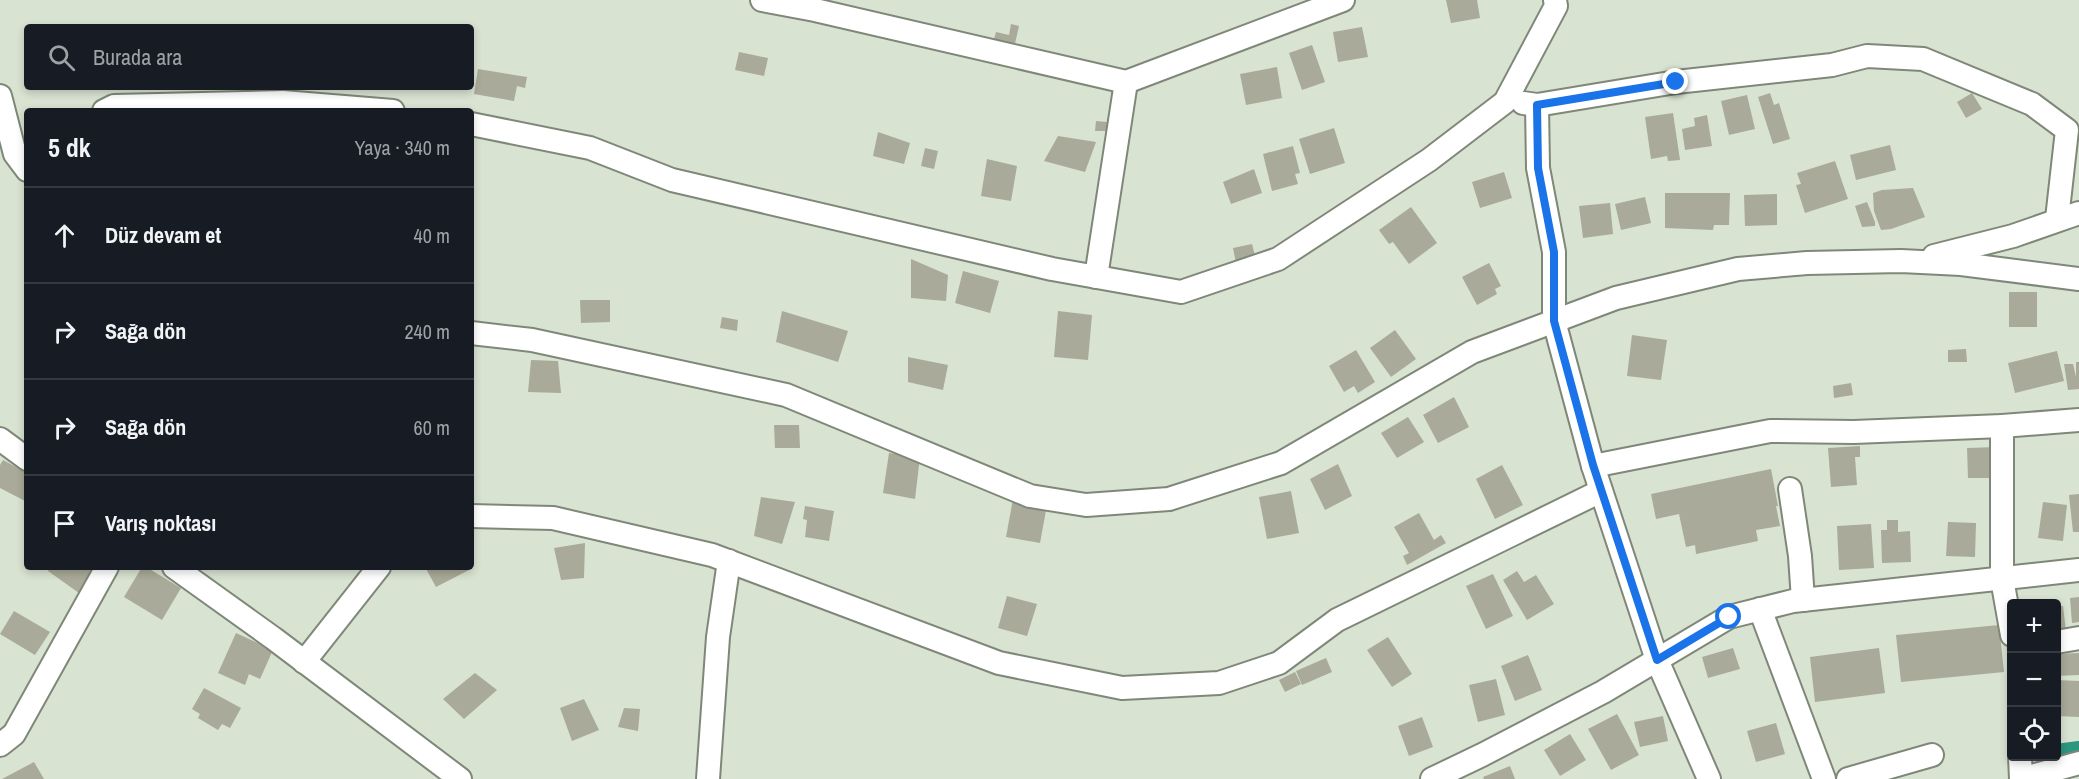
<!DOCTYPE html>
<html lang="tr">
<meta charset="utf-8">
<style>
:root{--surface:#171b24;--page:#20242c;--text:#f1f3f6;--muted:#9ea1a6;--line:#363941}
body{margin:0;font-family:"Archivo Narrow",sans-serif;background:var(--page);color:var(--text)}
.controls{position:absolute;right:18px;bottom:18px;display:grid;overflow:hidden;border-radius:6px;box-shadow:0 3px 9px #0003}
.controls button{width:54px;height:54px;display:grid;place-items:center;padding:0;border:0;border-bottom:2px solid var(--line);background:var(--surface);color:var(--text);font:30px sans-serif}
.stop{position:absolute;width:18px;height:18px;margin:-14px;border:4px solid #1a73e8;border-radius:50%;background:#fff}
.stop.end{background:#1a73e8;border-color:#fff;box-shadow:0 2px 6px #0008}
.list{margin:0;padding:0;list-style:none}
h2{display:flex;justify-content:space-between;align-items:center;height:78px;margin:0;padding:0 24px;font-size:26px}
h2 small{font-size:20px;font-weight:400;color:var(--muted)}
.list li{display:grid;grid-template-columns:39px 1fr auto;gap:18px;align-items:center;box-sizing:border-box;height:96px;padding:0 24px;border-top:2px solid var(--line)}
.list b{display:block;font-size:22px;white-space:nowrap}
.list em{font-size:20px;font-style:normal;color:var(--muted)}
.icon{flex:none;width:33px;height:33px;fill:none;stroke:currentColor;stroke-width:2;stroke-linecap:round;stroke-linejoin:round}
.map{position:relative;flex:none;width:2079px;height:779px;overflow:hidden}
.search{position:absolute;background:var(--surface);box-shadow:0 3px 9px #0003;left:24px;top:24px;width:450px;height:66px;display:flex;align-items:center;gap:15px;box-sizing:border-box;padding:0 21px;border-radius:6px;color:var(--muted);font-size:22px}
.panel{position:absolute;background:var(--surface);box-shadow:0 3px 9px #0003;left:24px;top:108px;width:450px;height:462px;border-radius:6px}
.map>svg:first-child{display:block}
</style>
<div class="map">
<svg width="2079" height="779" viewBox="0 0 2079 779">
<rect width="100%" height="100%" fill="#d9e3d2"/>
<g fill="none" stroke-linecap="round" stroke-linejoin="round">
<polyline stroke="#2c967f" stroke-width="16" points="2056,752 2079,749"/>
</g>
<g fill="#a9aa99">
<polygon points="1446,0 1477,0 1480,18 1451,23"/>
<polygon points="1011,24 1019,26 1014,48 993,43 996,32 1009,35"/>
<polygon points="1362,27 1368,57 1338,62 1333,32"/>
<polygon points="1312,45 1325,82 1302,90 1289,53"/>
<polygon points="739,52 768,58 764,76 735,70"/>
<polygon points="1277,67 1282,98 1246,105 1240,74"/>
<polygon points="478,69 527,77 525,88 517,86 514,101 474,94"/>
<polygon points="1770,93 1774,105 1779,103 1790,139 1773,144 1758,97"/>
<polygon points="1972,93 1982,109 1966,118 1957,102"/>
<polygon points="1747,95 1755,129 1729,135 1721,101"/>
<polygon points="1673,113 1680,160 1668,161 1667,156 1651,159 1645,117"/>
<polygon points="1707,115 1712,146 1685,150 1682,129 1695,126 1694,118"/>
<polygon points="1096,121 1107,122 1106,131 1095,131"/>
<polygon points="1334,128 1345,163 1310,174 1299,139"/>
<polygon points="878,132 910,143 904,164 873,156"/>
<polygon points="1058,136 1096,142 1085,172 1044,161"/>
<polygon points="1890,145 1896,170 1856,180 1850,155"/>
<polygon points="1293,146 1300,173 1295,174 1298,184 1272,191 1263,154"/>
<polygon points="925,148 938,151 934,169 921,166"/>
<polygon points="987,159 1017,166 1011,201 981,196"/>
<polygon points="1835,161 1848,199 1805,213 1796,185 1801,184 1797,173"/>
<polygon points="1254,169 1262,193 1231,204 1223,182"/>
<polygon points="1504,172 1512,198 1480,208 1472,182"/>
<polygon points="1913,188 1925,217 1891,229 1881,230 1874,211 1873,193 1882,190"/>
<polygon points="1665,193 1730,193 1729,225 1714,225 1713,230 1665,228"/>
<polygon points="1777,194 1777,225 1745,226 1744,195"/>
<polygon points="1645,197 1651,223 1621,230 1615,204"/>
<polygon points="1867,202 1875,222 1875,226 1862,227 1855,206"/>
<polygon points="1610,203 1613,234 1583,238 1579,206"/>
<polygon points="1411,207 1437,243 1409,264 1393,242 1389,244 1379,230"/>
<polygon points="1252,244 1257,264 1237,268 1233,248"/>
<polygon points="911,259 948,275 946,301 911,298"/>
<polygon points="1489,263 1501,286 1495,289 1497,294 1477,305 1462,277"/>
<polygon points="963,271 999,281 990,313 955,303"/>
<rect x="2009" y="292" width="28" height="35"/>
<polygon points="580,300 610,300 610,322 581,323"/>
<polygon points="782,311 848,331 838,362 776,342"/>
<polygon points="1058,311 1092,315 1088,360 1054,357"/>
<polygon points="722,317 738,320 737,331 720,328"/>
<polygon points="1395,330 1416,359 1391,377 1370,348"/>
<polygon points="1632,335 1667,340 1661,380 1627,376"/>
<polygon points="1966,349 1967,362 1948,362 1948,350"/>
<polygon points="1356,350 1375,382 1358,393 1354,386 1344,392 1329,366"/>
<polygon points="2057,351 2064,381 2015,393 2008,363"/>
<polygon points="908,357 948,365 943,390 908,382"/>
<polygon points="531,360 558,361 561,393 528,392"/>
<polygon points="2076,362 2079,362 2079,389 2068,390 2064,364 2073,364 2076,377"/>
<polygon points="1851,383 1853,395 1834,398 1833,386"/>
<polygon points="1454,397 1469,427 1438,443 1423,415"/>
<polygon points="1408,417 1424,442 1397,458 1381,433"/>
<polygon points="774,425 799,425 800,448 775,448"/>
<polygon points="1860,446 1860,457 1855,457 1857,485 1831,487 1828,448"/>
<polygon points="1997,447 1997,478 1968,478 1967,448"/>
<polygon points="889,453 920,457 915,499 883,493"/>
<polygon points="3,460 27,473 27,502 0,488 0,465"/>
<polygon points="1338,464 1352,496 1325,510 1310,479"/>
<polygon points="1502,465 1523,505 1495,519 1476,479"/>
<polygon points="1771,469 1778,506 1776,506 1780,526 1756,530 1758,541 1696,554 1695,545 1686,547 1679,514 1656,519 1651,494"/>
<polygon points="1291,491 1299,533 1267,539 1259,497"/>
<polygon points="2079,494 2079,532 2073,532 2069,495"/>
<polygon points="761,497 795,502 782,544 754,536"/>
<polygon points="1013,499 1047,505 1040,543 1006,537"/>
<polygon points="2043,502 2067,505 2063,541 2038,538"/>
<polygon points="805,506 834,511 829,541 805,537 807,520 803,519"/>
<polygon points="1419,513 1434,540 1441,535 1446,543 1407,565 1403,556 1409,553 1394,527"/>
<polygon points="1887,520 1898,520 1898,532 1910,531 1911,562 1882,563 1881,530 1887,530"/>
<polygon points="1948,522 1976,523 1975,557 1946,556"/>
<polygon points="1871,524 1874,568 1839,570 1837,526"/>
<polygon points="585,543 584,578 561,580 554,548"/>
<polygon points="50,567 97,567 79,593 48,571"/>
<polygon points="142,567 146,567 181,588 162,620 124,597"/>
<polygon points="425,567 469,567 471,569 436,587"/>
<polygon points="1517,571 1524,582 1536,575 1554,604 1527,620 1503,580"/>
<polygon points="1493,574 1513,616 1486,629 1466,586"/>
<polygon points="1007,596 1037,604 1027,636 998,628"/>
<polygon points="2079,597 2079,622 2072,623 2070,598"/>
<polygon points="2063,606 2066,631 2056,632 2056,607"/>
<polygon points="14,611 50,632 35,655 0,634"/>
<polygon points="1999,625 2004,672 1901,682 1896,635"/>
<polygon points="236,633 273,650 260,679 249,674 245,685 218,673"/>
<polygon points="1388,637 1412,674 1392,687 1367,650"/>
<polygon points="1733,648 1740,669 1708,678 1702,657"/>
<polygon points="1879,648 1885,693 1815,702 1810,657"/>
<polygon points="2079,653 2079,675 2056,676 2056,654"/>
<polygon points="1528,655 1542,690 1515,701 1501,666"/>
<polygon points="1326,658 1332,672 1302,685 1296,671"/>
<polygon points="1295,672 1301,684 1285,692 1279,680"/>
<polygon points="475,673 497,690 464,719 443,699"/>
<polygon points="1496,679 1505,715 1478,722 1469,685"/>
<polygon points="2056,680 2079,681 2079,717 2057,716"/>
<polygon points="204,688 241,708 230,728 222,724 218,730 198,718 200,714 192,709"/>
<polygon points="584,699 599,730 572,741 560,708"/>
<polygon points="624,708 640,709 638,731 618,727"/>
<polygon points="1617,714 1639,755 1611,770 1588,729"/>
<polygon points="1663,716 1668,741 1640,747 1634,722"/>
<polygon points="1422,717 1433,747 1409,756 1398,726"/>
<polygon points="1776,723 1785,754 1756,762 1747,731"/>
<polygon points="1570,734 1586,760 1560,776 1544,750"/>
<polygon points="34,762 44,779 2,779"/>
<polygon points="1510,766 1515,779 1484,779 1483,777"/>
</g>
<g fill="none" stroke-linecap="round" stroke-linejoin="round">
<defs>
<g id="minor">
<polyline points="762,0 815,10 1126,82 1343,0"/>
<polyline points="0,96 15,154 27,170"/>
<polyline points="1523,103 1537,105 1676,82 1832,65 1867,56 1923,59 2032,104 2067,130 2057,219"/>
<polyline points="1537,105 1538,168 1554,252 1554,321 1593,466 1657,660 1709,779"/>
<polyline points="104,111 114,106 283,102 393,111"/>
<polyline points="471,124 590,148 672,180 1052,269 1181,292 1278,259 1429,160 1505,102 1556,6 1555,0"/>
<polyline points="1934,256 2013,236 2079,213"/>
<polyline points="1096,277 1126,82"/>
<polyline points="471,333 532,340 786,395 1030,496 1086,505 1169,499 1281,463 1472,352 1616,298 1738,269 1807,263 1901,261 1961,264 2079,279"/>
<polyline points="2002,426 2002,579 2012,635"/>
<polyline points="0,439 27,459"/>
<polyline points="1593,466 1770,431 1854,432 2002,426 2079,420"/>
<polyline points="1790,489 1800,556 1803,600"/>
<polyline points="471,516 553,518 712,555 999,663 1122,688 1219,683 1279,663 1337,620 1601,491"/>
<polyline points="174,567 273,638 460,779"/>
<polyline points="1760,609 1824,779"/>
<polyline points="2056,642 2079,638"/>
<polyline points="304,662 379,567"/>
<polyline points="0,745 14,734 107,567"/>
<polyline points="2020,756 2021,779"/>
<polyline points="708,779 718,637 729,561"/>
<polyline points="1432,779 1482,755 1603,692 1729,617 1793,601 2079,570"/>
<polyline points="1848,779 1932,755"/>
<polyline points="2021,779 2079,763"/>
</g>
</defs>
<use href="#minor" stroke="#7f8878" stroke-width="26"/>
<use href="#minor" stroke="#fff" stroke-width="22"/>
</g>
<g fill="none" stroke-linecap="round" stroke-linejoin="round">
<polyline stroke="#1a73e8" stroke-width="8" points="1676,82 1537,105 1538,168 1554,252 1554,321 1593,465 1657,660 1729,617"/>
</g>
</svg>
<div class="controls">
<button>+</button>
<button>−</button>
<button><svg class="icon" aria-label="locate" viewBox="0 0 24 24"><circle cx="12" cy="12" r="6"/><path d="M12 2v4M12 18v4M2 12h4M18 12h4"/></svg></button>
</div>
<div class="stop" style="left:1729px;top:617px"></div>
<div class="stop end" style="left:1676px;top:82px"></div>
<div class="search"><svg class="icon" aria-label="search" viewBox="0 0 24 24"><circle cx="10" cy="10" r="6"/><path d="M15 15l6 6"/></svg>Burada ara</div>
<section class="panel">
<h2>5 dk<small>Yaya · 340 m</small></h2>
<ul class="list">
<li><svg class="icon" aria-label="ahead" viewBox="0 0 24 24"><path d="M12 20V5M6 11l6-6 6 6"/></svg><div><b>Düz devam et</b></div><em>40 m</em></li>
<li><svg class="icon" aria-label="right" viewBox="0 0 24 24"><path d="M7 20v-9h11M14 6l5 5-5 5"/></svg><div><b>Sağa dön</b></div><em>240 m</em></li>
<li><svg class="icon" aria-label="right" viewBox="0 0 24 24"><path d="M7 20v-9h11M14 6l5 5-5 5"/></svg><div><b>Sağa dön</b></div><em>60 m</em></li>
<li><svg class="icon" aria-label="arrive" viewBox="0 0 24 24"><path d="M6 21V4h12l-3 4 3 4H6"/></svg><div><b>Varış noktası</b></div></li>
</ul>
</section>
</div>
